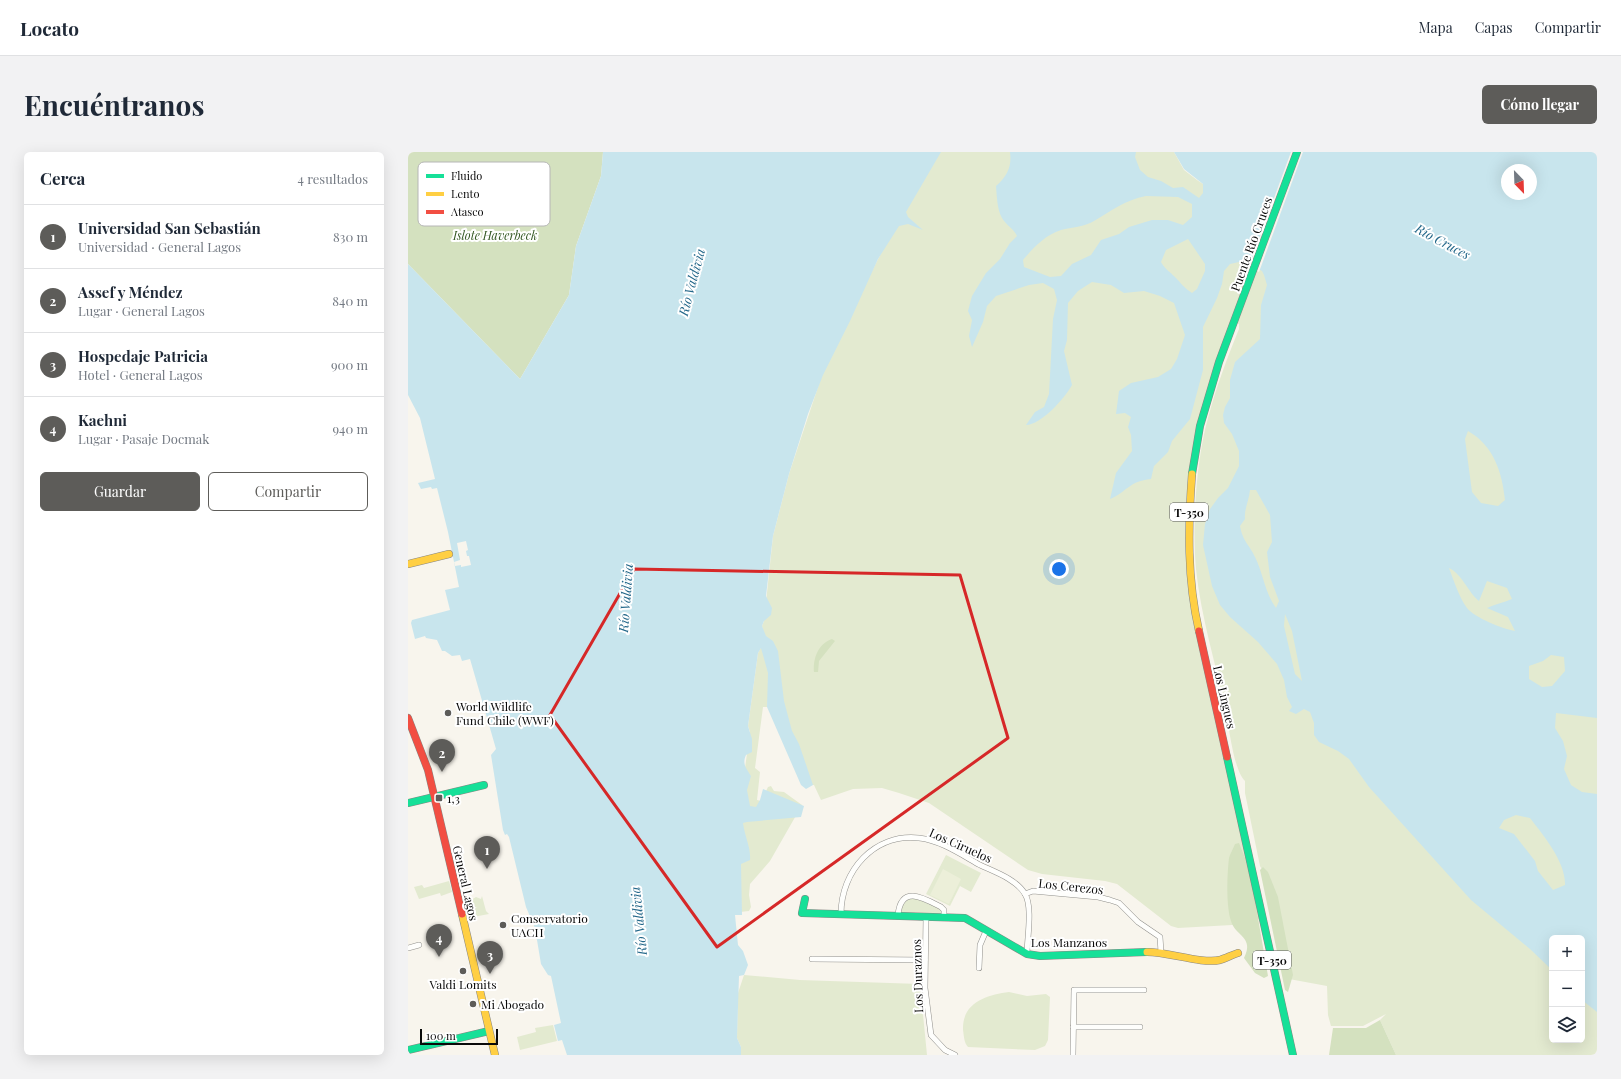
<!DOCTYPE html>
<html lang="es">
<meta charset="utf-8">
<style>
:root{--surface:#fff;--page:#f2f2f3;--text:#1f2937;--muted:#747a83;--line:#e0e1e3;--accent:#5d5c59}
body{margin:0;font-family:"Playfair Display",serif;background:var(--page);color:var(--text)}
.controls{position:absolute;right:12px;bottom:12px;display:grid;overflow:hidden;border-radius:6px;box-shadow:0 4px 16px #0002}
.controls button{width:36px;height:36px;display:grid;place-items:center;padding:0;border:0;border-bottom:1px solid var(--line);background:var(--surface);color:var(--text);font:20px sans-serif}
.compass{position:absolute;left:1093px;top:12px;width:36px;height:36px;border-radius:50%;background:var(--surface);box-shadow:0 4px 16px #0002;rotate:157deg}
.scale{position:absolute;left:12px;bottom:10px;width:78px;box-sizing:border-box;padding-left:4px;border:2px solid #0a0a0a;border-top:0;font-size:11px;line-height:14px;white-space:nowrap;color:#0a0a0a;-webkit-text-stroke:3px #fff;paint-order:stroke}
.you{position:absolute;left:651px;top:417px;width:14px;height:14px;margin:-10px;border:3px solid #fff;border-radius:50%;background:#1a73e8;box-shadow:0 0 0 6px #1a73e833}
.badge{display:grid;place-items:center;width:26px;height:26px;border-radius:50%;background:var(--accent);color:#fff;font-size:13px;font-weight:700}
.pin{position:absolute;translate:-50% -33px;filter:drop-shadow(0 1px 2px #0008)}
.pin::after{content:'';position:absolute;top:21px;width:14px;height:12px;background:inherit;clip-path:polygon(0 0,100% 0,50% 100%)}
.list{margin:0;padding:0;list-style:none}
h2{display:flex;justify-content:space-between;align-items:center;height:52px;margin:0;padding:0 16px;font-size:17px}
h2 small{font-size:13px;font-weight:400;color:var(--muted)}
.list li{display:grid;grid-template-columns:26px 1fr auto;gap:12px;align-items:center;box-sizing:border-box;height:64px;padding:0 16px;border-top:1px solid var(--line)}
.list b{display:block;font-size:15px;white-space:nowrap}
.list p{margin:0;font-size:13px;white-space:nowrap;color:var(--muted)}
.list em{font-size:13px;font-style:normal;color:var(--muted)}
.actions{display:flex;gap:8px;padding:12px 16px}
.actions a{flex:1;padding:9px 0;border:1px solid var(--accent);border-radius:6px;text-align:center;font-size:14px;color:var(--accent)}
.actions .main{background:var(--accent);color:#fff}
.icon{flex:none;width:22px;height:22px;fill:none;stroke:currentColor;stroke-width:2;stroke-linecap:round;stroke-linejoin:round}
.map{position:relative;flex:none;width:1189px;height:903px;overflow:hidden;border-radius:6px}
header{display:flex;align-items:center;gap:24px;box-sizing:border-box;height:56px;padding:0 20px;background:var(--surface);border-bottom:1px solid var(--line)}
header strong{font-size:19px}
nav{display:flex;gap:22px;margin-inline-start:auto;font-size:14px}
.intro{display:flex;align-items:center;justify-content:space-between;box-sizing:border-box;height:96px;padding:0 24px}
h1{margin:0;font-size:28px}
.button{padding:10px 18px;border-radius:6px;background:var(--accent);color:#fff;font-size:14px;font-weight:700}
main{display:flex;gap:24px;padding:0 24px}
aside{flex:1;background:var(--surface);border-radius:6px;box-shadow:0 4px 16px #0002}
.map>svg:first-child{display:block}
</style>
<header>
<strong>Locato</strong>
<nav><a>Mapa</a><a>Capas</a><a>Compartir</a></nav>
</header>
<div class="intro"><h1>Encuéntranos</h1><a class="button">Cómo llegar</a></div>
<main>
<aside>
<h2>Cerca<small>4 resultados</small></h2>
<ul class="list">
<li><span class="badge">1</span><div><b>Universidad San Sebastián</b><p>Universidad · General Lagos</p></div><em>830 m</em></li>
<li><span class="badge">2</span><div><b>Assef y Méndez</b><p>Lugar · General Lagos</p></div><em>840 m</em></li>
<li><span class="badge">3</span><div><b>Hospedaje Patricia</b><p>Hotel · General Lagos</p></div><em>900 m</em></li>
<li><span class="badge">4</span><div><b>Kaehni</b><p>Lugar · Pasaje Docmak</p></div><em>940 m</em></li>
</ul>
<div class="actions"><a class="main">Guardar</a><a>Compartir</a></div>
</aside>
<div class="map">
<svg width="1189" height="903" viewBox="0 0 1189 903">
<rect width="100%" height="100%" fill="#f8f5ed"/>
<g fill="#e3ead0" fill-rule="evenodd">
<path d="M 528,0 L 766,0 L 776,18 L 789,28 L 1189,291 L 1189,903 L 988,903 L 972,868 L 978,862 L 955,874 L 923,874 L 920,863 L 919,834 L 881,827 L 858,725 L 852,714 L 837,641 L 837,629 C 826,619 821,575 818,560 C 808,512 793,466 788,417 C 784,373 788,309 800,266 C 808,236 819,206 831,177 L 831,172 L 825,169 L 785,306 L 782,422 L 852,767 L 824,773 L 770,776 L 763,774 L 709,732 L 697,729 L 634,722 L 620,718 L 521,651 L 491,641 L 474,636 L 445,637 L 413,648 L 406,633 L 402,633 L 359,550 L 359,555 L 355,555 L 347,616 L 352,620 L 349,648 L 353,649 L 360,635 L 363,634 L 366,639 L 376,640 L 394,653 L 362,709 L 342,732 L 341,743 L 343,755 L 341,759 L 332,760 L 328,681 L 342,580 L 340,574 L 350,501 C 355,493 356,483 354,474 L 356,469 L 365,384 L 381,322 L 418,211 L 470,107 ZM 1144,786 L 1174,786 L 1174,888 L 1144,888 Z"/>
<polygon points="538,703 573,721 563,740 552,734 542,754 518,742"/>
<polygon points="41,729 44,740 33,744 32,741 11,747 6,735 14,733 16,736"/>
<polygon points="74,744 78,759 81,762 65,765 64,759 65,756 69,756 63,753 63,748 68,745 73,747"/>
<polygon points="501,745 509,745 534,758 533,761 493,761 492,757"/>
<polygon points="336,823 392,828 512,832 519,903 333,903 333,895 329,886 330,841"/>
<path d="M 601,840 L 619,844 L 638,842 L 642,845 L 640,888 L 637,894 L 627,898 L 560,895 C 556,891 556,884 555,878 C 554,850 579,843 601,840 Z"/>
<polygon points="145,873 149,889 112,898 109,885 128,880 127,876"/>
</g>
<g fill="#d4e1bf">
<polygon points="0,0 195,0 193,24 168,94 161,143 112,227 0,112"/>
<path d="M 424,487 L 427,489 L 411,509 L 410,520 L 406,520 C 405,506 410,492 424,487 Z"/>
<path d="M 831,691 L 837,706 L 845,737 L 860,824 L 856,826 L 847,821 L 836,806 C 847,785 827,784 823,769 C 818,753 819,723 821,706 C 822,702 825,697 827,692 Z"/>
<polygon points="855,715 860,720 870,745 885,823 880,840 877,838 852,718"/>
<polygon points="972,868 988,903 921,903 925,876 958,876"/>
</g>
<polygon fill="#ecefd9" points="535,717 553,727 541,752 522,743"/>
<g fill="#c8e5ed" fill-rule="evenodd">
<path d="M 195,0 L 533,0 L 498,60 L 500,65 L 515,78 L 500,72 L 491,74 L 470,107 L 442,169 L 415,223 L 400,262 L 381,322 L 365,384 L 358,444 L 364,456 L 363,463 L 356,469 L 354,474 L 358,484 L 365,489 L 370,499 L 376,549 L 384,579 L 391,592 L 405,633 L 398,637 L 393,633 L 359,555 L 360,521 L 353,496 L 350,501 L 340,574 L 344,587 L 344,600 L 338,603 C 334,612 338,616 343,624 L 339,638 L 342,654 L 348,655 L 352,648 L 355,637 L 396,654 L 393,665 L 339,670 L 335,671 C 337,686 343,695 342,708 L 333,712 L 334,763 L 327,763 L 330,793 L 335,799 L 340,813 L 336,823 L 331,824 L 329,886 L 333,895 L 333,903 L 159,903 L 154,888 L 150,889 L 146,873 L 153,871 L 143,824 L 140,823 L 133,812 L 127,776 L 118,755 L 101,685 L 99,682 L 97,683 L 95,678 L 83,603 L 88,597 L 62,507 L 54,509 L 52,503 L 44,504 L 37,499 L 34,499 L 29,488 L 18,486 L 17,484 L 7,487 L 3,471 L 4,468 L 42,458 L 37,438 L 51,435 L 40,380 L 29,336 L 24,337 L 23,335 L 13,337 L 10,331 L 27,327 L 12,266 L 0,243 L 0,112 L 112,227 L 161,143 L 168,94 L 193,24 Z"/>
<path d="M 602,0 L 728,0 L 727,5 L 732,18 L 740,25 L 753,29 L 765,36 L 775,35 L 791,46 L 795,41 L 795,32 L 776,17 L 766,0 L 1189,0 L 1189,566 L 1148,561 L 1147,576 L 1155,589 L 1159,604 L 1156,617 L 1163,633 L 1174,640 L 1189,642 L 1189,860 L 1174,848 L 1174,786 L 1144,786 L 1144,818 L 1122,797 L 1063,748 L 961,635 L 941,607 L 930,599 L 911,590 L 906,583 L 906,571 L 902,560 L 896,557 L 888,562 L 881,559 L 884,555 L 879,545 L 876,528 L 869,512 L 850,490 L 822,465 L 812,453 L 804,434 L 795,393 L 797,372 L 802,357 L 810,346 L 820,336 L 831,314 L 831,299 L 824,282 L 816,271 L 815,263 L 817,255 L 822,246 L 822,228 L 827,210 L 852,187 L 853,153 L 859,133 L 856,123 L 854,119 L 844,113 L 831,110 L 822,112 L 816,119 L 814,132 L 809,146 L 795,175 L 795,218 L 782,267 L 764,289 L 760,300 L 746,314 L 743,327 C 721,329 719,340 702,347 L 708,321 L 724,299 L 723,283 L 720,275 L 723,265 L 717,261 L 708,262 L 711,239 L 723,231 L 750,225 L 763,217 L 769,207 L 777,183 L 766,151 L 752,144 L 736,139 L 716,141 L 703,133 L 684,130 L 670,139 L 660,151 L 659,188 L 656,199 L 664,233 C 657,246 633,273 618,273 L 627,260 L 636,255 L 641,242 L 645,167 L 649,148 L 646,137 L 635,131 L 621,133 L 588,144 L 579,154 L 575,170 L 564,195 L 561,184 L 564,168 L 560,159 L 564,144 L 578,121 L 592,107 L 602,91 L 609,84 C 606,77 598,73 594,66 C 589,57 589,45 588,34 C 599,24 604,15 602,0 ZM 1099,18 L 1123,18 L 1123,42 L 1099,42 ZM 738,44 L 770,45 L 784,52 L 784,65 L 775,73 L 760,68 L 744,68 L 721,75 L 711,82 L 693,88 L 683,103 L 664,112 L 653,124 L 642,125 L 616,115 L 615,108 C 625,96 637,83 653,78 C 664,75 676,75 686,69 C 703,59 717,48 738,44 ZM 780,87 L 797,112 L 797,119 L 789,137 L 784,141 C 776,136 773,131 767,125 C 761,119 757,117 753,110 L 758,98 ZM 1060,279 C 1086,294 1094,320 1097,348 L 1090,354 L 1073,351 L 1064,340 L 1057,287 ZM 842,338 L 848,338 L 862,363 L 864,390 L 859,400 L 862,425 L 871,449 L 868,456 C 857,441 855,421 847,405 C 841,392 835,390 832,374 L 837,367 C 836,357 841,349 842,338 ZM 1041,416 C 1054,422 1060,440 1071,449 L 1079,429 L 1099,436 L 1104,447 C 1095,451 1087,452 1079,456 L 1100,465 L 1107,479 C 1095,477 1067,466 1059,456 C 1051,445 1046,429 1041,416 ZM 877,462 L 884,479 L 894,529 L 887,522 L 876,474 ZM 1143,503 L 1156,505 L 1157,519 L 1144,534 L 1134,535 L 1121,527 L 1121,514 L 1135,509 ZM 1108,663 L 1122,666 C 1135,683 1158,710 1157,733 L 1145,738 L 1130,719 L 1127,709 L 1106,682 L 1091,676 L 1096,668 Z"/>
</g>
<g fill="#f8f5ed">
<polygon points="883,0 895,0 851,120 841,114"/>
<polygon points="58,389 60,398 58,399 59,404 61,404 63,413 53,415 53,413 47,414 46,410 52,408 49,391"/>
</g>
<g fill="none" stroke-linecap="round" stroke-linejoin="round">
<defs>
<g id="street">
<polyline points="617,742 625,739 690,745 702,748 711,751 730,770 752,785 753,800"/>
<path d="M 433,762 C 433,719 466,681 511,686 C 532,688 554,703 572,713 C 587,720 608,727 617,742 C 625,755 619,787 619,802"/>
<path d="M 490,763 C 493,732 516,746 533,755 L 536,758 L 536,764"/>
<polyline points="518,765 517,836 523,883 537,898 547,903"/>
<polyline points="0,796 11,793"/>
<polyline points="404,807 517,808"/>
<polyline points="571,816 572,793 578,779"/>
<polyline points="665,875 732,875"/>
<polyline points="665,903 666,838 736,838"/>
</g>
<g id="fast">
<polyline points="784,322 792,274 811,210 889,0"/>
<polyline points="819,605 885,903"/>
<polyline points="0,651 76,633"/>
<polyline points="397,747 394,761 557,766 619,802 632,804 739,800"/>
<polyline points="0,898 81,879"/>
</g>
<g id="slow">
<path d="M 784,322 C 780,375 779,427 791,479"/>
<polyline points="0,412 41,402"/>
<polyline points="54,762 87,903"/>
<path d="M 739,800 C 761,800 793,812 812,808 C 818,806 824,803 830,801"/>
</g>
<g id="jam">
<polyline points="791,479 819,605"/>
<polyline points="0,566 20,618 54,762"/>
</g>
</defs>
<use href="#street" stroke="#91908c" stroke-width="6"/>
<use href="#fast" stroke="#888683" stroke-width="8"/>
<use href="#slow" stroke="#888683" stroke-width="8"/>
<use href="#jam" stroke="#888683" stroke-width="8"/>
<use href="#street" stroke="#fefefc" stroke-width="5"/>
<use href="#fast" stroke="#16e098" stroke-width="7"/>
<use href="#slow" stroke="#ffcf43" stroke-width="7"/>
<use href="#jam" stroke="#f24e42" stroke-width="7"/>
</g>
<path fill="none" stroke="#d62828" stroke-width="3" stroke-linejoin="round" d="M 226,417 L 552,423 L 600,586 L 309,795 L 142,563 Z"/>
<g fill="#5d5c59" stroke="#fff" stroke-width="1.5">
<circle cx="40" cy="561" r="4"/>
<rect x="27" y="642" width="8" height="8" rx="2"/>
<circle cx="95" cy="773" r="4"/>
<circle cx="55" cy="819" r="4"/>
<circle cx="65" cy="852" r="4"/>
</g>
<g text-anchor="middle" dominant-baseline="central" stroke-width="4" stroke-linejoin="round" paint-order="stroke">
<g fill="#fff" stroke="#545454" stroke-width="1">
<rect x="762" y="351" width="38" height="18" rx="3"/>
<rect x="845" y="799" width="38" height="18" rx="3"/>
</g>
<g font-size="11" font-weight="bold" fill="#0a0a0a">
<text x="781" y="360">T-350</text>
<text x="864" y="808">T-350</text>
</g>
<g font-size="12" font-style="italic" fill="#345823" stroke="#fff">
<text x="87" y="83">Islote Haverbeck</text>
</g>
<g font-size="12" fill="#0a0a0a" stroke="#fff">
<text transform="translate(843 92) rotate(-70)">Puente Río Cruces</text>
<text transform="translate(817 545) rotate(77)">Los Lingues</text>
<text transform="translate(553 693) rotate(24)">Los Ciruelos</text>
<text transform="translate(58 731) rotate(77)">General Lagos</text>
<text transform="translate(663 734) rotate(6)">Los Cerezos</text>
<text x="661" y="790">Los Manzanos</text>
<text transform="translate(509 824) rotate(-92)">Los Duraznos</text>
</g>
<g font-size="12" fill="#0a0a0a" stroke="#fff" text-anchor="start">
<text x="48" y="554">World Wildlife<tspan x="48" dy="14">Fund Chile (WWF)</tspan></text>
<text x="39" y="646">1,3</text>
<text x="103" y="766">Conservatorio<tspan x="103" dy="14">UACH</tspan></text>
<text x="55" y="832" text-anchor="middle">Valdi Lomits</text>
<text x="73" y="852">Mi Abogado</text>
</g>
<g font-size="13" font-style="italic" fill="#24688a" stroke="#fff">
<text transform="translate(1035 89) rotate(28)">Río Cruces</text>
<text transform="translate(283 130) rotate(-75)">Río Valdivia</text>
<text transform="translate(217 446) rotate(-86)">Río Valdivia</text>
<text transform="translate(230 769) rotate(-96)">Río Valdivia</text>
</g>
</g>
<rect x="10" y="10" width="132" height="64" rx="6" fill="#fff" stroke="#b6b6b6" stroke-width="1"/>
<rect x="18" y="22" width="18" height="4" fill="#16e098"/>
<rect x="18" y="40" width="18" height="4" fill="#ffcf43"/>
<rect x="18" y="58" width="18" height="4" fill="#f24e42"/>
<g font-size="11" fill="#0a0a0a">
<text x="43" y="28">Fluido</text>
<text x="43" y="46">Lento</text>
<text x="43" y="64">Atasco</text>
</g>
</svg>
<div class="controls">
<button>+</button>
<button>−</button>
<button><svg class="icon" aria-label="layers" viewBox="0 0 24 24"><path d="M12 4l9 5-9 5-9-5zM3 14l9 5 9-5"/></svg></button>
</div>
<svg class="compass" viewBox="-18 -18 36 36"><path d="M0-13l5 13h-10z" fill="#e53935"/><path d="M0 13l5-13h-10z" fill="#747a83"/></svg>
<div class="scale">100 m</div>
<div class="you"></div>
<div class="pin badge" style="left:79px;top:717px">1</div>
<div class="pin badge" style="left:34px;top:620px">2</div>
<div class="pin badge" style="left:82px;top:822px">3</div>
<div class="pin badge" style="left:31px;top:805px">4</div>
</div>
</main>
